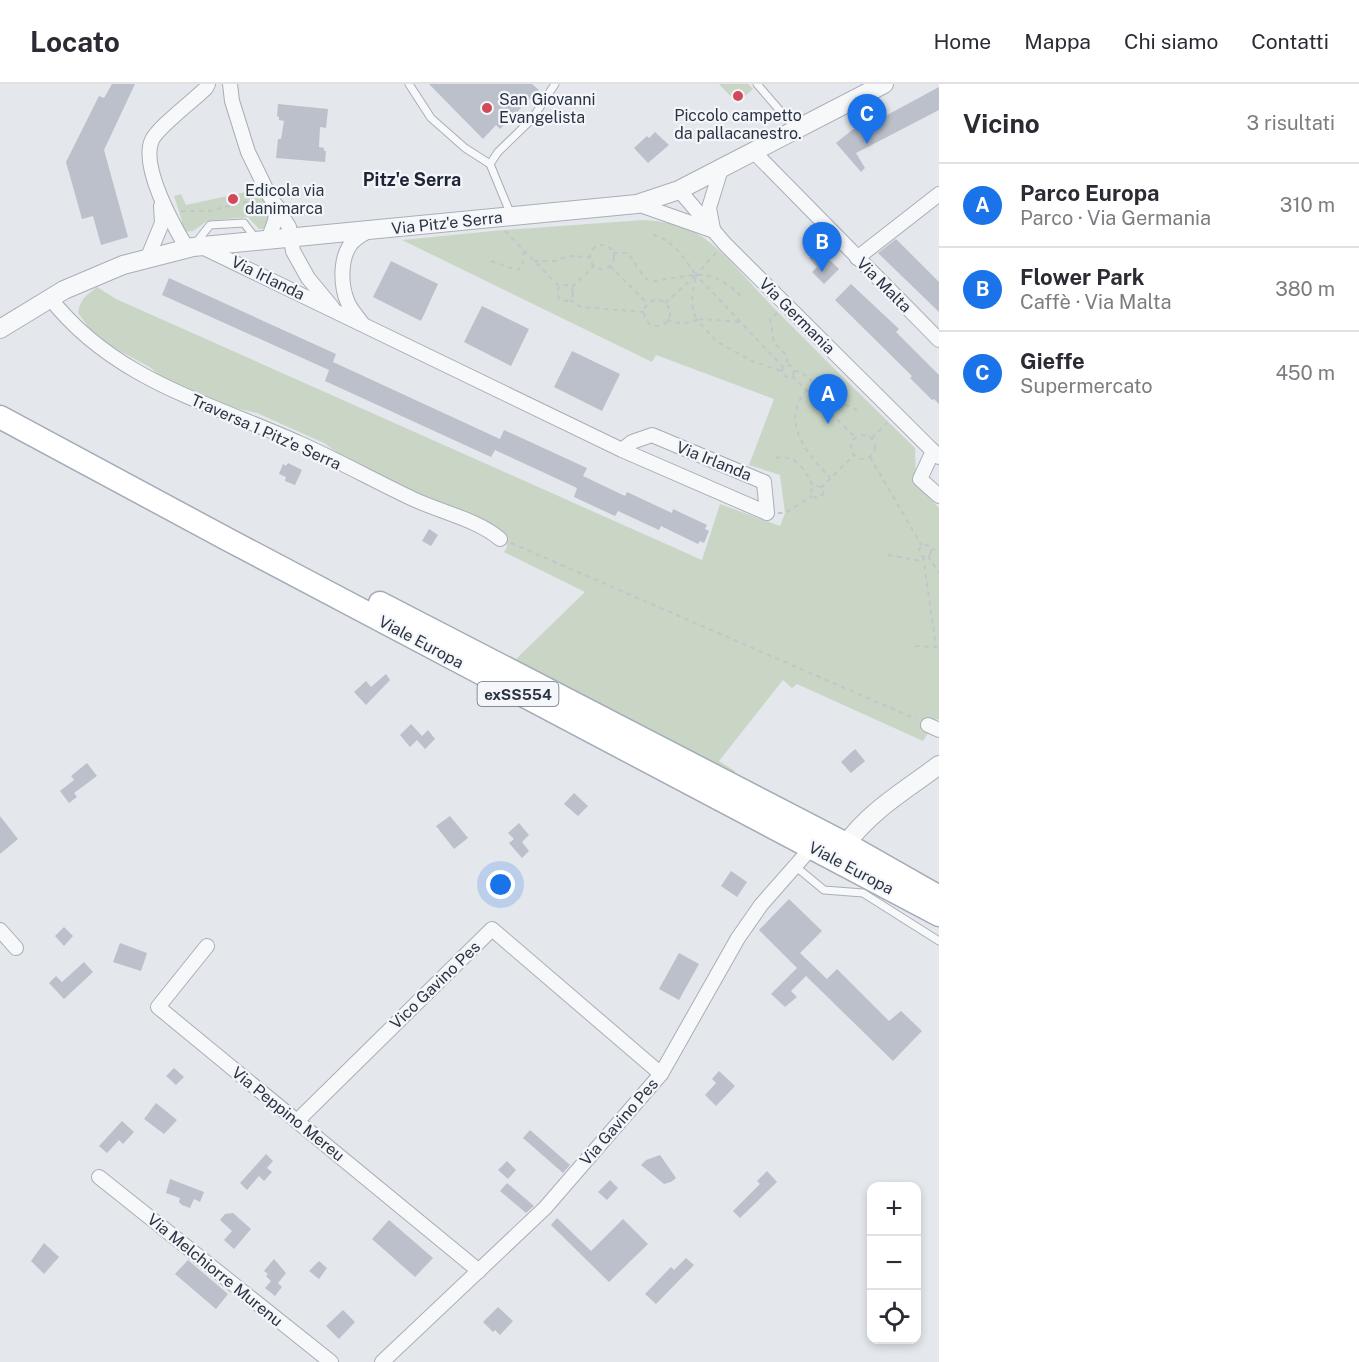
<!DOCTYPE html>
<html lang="it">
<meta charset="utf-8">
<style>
:root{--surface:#fff;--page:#f7f7f7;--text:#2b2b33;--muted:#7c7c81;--line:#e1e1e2;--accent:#1a73e8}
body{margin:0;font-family:"Public Sans",sans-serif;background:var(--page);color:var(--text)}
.controls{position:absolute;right:18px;bottom:18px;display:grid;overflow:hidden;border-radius:12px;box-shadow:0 3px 9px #0003}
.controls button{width:54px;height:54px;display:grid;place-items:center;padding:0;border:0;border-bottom:2px solid var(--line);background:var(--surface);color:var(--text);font:30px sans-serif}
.you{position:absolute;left:501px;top:801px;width:21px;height:21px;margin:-15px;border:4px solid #fff;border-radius:50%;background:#1a73e8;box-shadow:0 0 0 9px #1a73e833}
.badge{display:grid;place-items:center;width:39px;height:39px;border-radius:50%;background:var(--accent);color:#fff;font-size:20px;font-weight:700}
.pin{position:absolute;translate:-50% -50px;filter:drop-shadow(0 2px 3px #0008)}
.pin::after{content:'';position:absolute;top:32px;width:21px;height:18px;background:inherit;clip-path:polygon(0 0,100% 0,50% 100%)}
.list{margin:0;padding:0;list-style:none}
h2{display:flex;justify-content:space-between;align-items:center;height:78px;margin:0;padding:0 24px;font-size:26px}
h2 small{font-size:20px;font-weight:400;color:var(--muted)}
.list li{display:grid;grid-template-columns:39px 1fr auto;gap:18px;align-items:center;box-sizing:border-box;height:84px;padding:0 24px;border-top:2px solid var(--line)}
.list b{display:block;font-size:22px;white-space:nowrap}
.list p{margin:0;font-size:20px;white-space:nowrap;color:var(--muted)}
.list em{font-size:20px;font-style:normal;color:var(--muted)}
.icon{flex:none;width:33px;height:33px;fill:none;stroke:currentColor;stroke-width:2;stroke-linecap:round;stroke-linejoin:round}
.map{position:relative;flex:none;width:939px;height:1278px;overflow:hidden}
header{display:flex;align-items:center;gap:36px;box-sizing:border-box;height:84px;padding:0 30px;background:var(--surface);border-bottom:2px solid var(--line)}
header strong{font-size:28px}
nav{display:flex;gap:33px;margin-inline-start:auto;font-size:21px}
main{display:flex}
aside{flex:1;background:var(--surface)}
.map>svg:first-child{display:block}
</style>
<header>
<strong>Locato</strong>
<nav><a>Home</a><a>Mappa</a><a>Chi siamo</a><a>Contatti</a></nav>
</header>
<main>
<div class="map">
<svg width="939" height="1278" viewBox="0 0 939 1278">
<rect width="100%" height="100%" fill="#e4e7ec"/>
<g fill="#c9d6c5">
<polygon points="719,0 748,0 753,5 737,19"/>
<polygon points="259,105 274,144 259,145 248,133 207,137 193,147 183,148 181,143 182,137 174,112 181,110 186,121"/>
<path d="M 644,136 C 661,137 681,140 696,149 C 724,165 749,199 772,222 C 819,270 867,317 915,364 L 916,400 L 939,424 L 939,635 L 926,638 L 928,649 L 923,657 L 797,600 L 792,604 L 783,596 L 719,677 L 735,687 L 736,698 L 511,583 L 517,574 L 585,508 L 504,468 L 507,463 L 505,451 L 498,443 L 462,430 L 385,396 L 350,378 L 324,359 L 257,329 L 231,323 L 168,300 L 151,284 L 111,262 L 93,249 L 78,229 C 80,215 87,211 97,203 L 116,215 L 702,476 L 720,420 L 780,442 L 785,429 L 780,391 L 749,381 L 774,315 L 656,271 L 652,278 L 402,156 L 503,146 Z"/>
</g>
<g fill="#bbc0ca">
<polygon points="112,0 135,0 104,66 128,153 101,161 93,132 82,135 66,78 99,12 104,14"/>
<polygon points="429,0 532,0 539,6 500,45 496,41 483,55"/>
<polygon points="939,3 939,26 856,69 865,84 861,88 836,59 852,46 876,37"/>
<polygon points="278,20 328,25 326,44 320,43 319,63 324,64 324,67 326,67 325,78 276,74 278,55 281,55 284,37 279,36 279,33 277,32"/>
<polygon points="655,48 669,61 648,79 634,64 647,52 649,54"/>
<polygon points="896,155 939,198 939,228 878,169"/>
<polygon points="818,165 839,185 824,200 812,188 817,183 809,174"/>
<polygon points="391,177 438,200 421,237 373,213"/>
<polygon points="169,194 336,270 333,278 500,355 504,346 587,384 583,392 625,412 627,408 672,429 673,425 707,441 705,445 709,447 704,459 700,457 698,460 661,442 659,446 618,427 615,432 574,413 577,404 495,366 491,373 325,297 329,286 162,211"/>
<polygon points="851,200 899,245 896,248 939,291 939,320 934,315 932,316 910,294 912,292 835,216"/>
<polygon points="482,222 529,245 511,282 464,258"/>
<polygon points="572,267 620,290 602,327 554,303"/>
<polygon points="288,379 302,386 295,401 285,397 286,393 279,390 283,380 286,382"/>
<polygon points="429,445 438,451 431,462 422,457"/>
<polygon points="386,590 390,596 366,621 354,608 366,597 371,603"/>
<polygon points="411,640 422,652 428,646 435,655 425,665 417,656 410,663 400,651"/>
<polygon points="855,665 865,677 851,689 841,678"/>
<polygon points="87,679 97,692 74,709 77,713 69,719 60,707 74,696 71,692"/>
<polygon points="574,709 588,722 578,732 564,720"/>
<polygon points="0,732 18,755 0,770"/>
<polygon points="450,732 468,754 454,765 436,742"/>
<polygon points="519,739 529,751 522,758 529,767 522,774 509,759 514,755 508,749"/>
<polygon points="731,787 747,798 737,813 721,802"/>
<polygon points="789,815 822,847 800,869 827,895 837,885 889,937 901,927 922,947 893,977 806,892 791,907 797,913 785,923 771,910 797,884 759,846"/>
<polygon points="64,843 73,852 64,862 55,852"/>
<polygon points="120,859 147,869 141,887 113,878"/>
<polygon points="679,869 699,880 679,916 659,905"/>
<polygon points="84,878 93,888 64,915 49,899 56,892 62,898"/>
<polygon points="174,984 184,993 176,1001 166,992"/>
<polygon points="719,987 735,1002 716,1022 705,1011 716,999 712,995"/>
<polygon points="156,1019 177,1036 164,1050 144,1035"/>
<polygon points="122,1037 134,1048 123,1060 119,1056 107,1069 99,1062"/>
<polygon points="530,1046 570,1081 563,1089 523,1054"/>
<polygon points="266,1070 273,1077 267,1084 272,1088 264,1097 259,1092 247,1106 240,1099"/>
<polygon points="660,1071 676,1094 671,1098 664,1100 641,1081 646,1076"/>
<polygon points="507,1077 516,1086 508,1095 498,1086"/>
<polygon points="767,1087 777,1098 740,1134 733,1127 760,1100 757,1097"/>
<polygon points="170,1095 204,1108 200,1118 194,1115 190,1124 182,1121 179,1118 180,1114 166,1109"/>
<polygon points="610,1096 618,1104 607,1116 598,1108"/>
<polygon points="507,1099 534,1122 526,1129 500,1107"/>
<polygon points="233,1129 251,1145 234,1165 224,1156 232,1147 220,1136 225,1130"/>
<polygon points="557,1134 591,1167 623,1135 648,1160 609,1198 551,1141"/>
<polygon points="389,1136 433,1174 415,1193 372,1155"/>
<polygon points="44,1159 59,1173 44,1190 31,1177"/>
<polygon points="686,1174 694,1181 656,1220 645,1210 671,1183 674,1186"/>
<polygon points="274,1175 286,1189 278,1199 282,1203 275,1212 265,1204 271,1197 266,1192 268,1190 264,1187"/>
<polygon points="188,1176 228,1210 216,1225 175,1190"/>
<polygon points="319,1177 327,1184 319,1195 309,1187"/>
<polygon points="498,1223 513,1237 500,1251 495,1246 493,1248 483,1238"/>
<polygon points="343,1226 355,1238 339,1255 326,1242"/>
</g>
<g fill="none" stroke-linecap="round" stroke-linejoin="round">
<defs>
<g id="service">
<polyline points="409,0 431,34 465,64 490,80 511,131"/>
<polyline points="757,0 795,44"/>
<polyline points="490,80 498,68 532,35 555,0"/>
<polyline points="195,160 210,141 244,139 256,155"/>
<polyline points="795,782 824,806 863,809 939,857"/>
</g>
<g id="minor">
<polyline points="230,0 232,17 248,68 269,111 289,143 293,167 308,194 332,223"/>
<polyline points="754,68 939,256"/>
<polyline points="679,106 725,160 939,373"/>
<polyline points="637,120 711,146"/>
<polyline points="713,145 709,124 721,85"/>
<polyline points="268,156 275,137 277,122"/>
<polyline points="202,163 622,366 767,429 764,398 652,351 632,358 622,366"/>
<path d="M 187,164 C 173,141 140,82 152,56 C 158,43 194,16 206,4 L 208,0"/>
<polyline points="148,173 162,139 161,122"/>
<polyline points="857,174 939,110"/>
<path d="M 50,214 C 114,296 208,318 299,359 C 337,376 375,397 413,415 C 441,428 478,436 500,455"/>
<path d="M 362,239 C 357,232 351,226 348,219 C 340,201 339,168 356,155 C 359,152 364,150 368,147"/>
<polyline points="933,367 920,395 939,412"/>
<polyline points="928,641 939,646"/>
<polyline points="0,846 16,864"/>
<polyline points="207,862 158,923 479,1187"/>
<polyline points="297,1037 492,845 661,990"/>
<polyline points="99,1093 331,1278"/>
<polyline points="382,1278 545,1124 661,990 738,854 761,821 812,763"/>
</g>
<g id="tertiary">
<polyline points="0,245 64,206 123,181 193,163 637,120 679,106 884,0"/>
<path d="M 846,760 C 871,726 906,706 939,681"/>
</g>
<g id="primary">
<polyline points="0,333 225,454 939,831"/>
<polyline points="380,519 846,760 939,813"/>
</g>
</defs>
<use href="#service" stroke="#a9aeb7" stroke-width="9"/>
<use href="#minor" stroke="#a9aeb7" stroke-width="16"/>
<use href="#tertiary" stroke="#a9aeb7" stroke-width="20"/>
<use href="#primary" stroke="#a3abb8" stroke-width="25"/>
<g stroke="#c2c5cb" stroke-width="2" stroke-dasharray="4.5 4.5" stroke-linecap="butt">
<polyline points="181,127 209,127 258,115"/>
<polyline points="505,147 560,203"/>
<path d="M 653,151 C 673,155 684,175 696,191 C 693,207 689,221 697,236 L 703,235 L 740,238"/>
<circle cx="602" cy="173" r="12"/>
<path d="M 613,169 L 628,169 C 632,175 642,192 648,196 C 653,199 661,196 666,195 C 705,189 714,186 744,215"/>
<polyline points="716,169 696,191 783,283"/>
<polyline points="491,177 517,186 522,183 524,167"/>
<polyline points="534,177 555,177 568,172 590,173"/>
<polyline points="610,182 648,220"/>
<circle cx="565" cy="209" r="8"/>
<polyline points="572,203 594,182"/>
<polyline points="570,216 581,223 644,228"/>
<circle cx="657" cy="229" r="13"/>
<polyline points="665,219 696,191"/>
<polyline points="777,229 770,235 774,259 786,271 788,281"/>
<polyline points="667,236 683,240 697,236 716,257 752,277 781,287"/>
<circle cx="788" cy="287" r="6"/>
<path d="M 794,287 C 805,288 806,293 814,299 C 821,304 831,304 838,304 L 845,321"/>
<polyline points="792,292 855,353"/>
<path d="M 807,306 C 779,336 807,371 830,393"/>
<path d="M 829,328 C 840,319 850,318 860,330"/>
<circle cx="863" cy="363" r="12"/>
<polyline points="872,354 887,339"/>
<polyline points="870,373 922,462"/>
<path d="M 776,374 C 795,369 806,387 813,402"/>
<circle cx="817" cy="408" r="6"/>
<polyline points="821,404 854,371"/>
<polyline points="778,429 785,429 812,412"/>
<polyline points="511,459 916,635"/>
<circle cx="925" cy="467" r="6"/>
<polyline points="931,466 939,464"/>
<polyline points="888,471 922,477"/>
<polyline points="923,472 936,562"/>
<polyline points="928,472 939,489"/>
<polyline points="915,562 939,563"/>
</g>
<use href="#service" stroke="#f7f8fa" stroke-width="7"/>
<use href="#minor" stroke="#f7f8fa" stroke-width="14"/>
<use href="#tertiary" stroke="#f7f8fa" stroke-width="18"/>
<use href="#primary" stroke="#fff" stroke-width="22"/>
</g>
<g fill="#d1495b" stroke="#f4f6f9" stroke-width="2">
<circle cx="738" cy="12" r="6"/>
<circle cx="487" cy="24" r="6"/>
<circle cx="233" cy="115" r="6"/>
</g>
<g text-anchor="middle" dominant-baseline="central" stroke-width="4.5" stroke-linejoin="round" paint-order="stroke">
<rect fill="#f4f6f9" stroke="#676e7b" stroke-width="1.5" x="477.5" y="598" width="81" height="24" rx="4.5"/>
<g font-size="15" font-weight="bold" fill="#2b3445">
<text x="518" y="610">exSS554</text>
</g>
<g font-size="16" fill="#2b3445" stroke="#f4f6f9" text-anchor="start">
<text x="499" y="15">San Giovanni<tspan x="499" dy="18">Evangelista</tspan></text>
<text x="738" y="31" text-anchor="middle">Piccolo campetto<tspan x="738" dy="18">da pallacanestro.</tspan></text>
<text x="245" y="106">Edicola via<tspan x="245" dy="18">danimarca</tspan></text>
</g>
<g font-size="16" fill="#2b3445" stroke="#f4f6f9">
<text transform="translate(447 139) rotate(-6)">Via Pitz'e Serra</text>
<text transform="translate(268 194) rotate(26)">Via Irlanda</text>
<text transform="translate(884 201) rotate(45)">Via Malta</text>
<text transform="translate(797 232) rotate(45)">Via Germania</text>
<text transform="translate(266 348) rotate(24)">Traversa 1 Pitz'e Serra</text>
<text transform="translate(714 377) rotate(22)">Via Irlanda</text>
<text transform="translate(421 558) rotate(28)">Viale Europa</text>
<text transform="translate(851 784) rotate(28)">Viale Europa</text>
<text transform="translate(435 901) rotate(-44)">Vico Gavino Pes</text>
<text transform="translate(288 1030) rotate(39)">Via Peppino Mereu</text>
<text transform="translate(619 1038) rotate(-49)">Via Gavino Pes</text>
<text transform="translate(215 1186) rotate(39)">Via Melchiorre Murenu</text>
</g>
<g font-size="18" font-weight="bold" fill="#1d2536" stroke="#f4f6f9">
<text x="412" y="95">Pitz'e Serra</text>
</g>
</g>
</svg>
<div class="controls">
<button>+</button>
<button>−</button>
<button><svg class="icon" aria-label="locate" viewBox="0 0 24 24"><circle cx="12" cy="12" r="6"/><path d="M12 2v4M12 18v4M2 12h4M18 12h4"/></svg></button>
</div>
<div class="you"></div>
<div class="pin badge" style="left:828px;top:340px">A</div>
<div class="pin badge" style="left:822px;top:188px">B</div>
<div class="pin badge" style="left:867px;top:60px">C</div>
</div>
<aside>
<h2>Vicino<small>3 risultati</small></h2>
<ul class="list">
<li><span class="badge">A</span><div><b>Parco Europa</b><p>Parco · Via Germania</p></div><em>310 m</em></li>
<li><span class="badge">B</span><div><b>Flower Park</b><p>Caffè · Via Malta</p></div><em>380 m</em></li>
<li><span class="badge">C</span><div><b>Gieffe</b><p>Supermercato</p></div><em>450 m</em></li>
</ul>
</aside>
</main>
